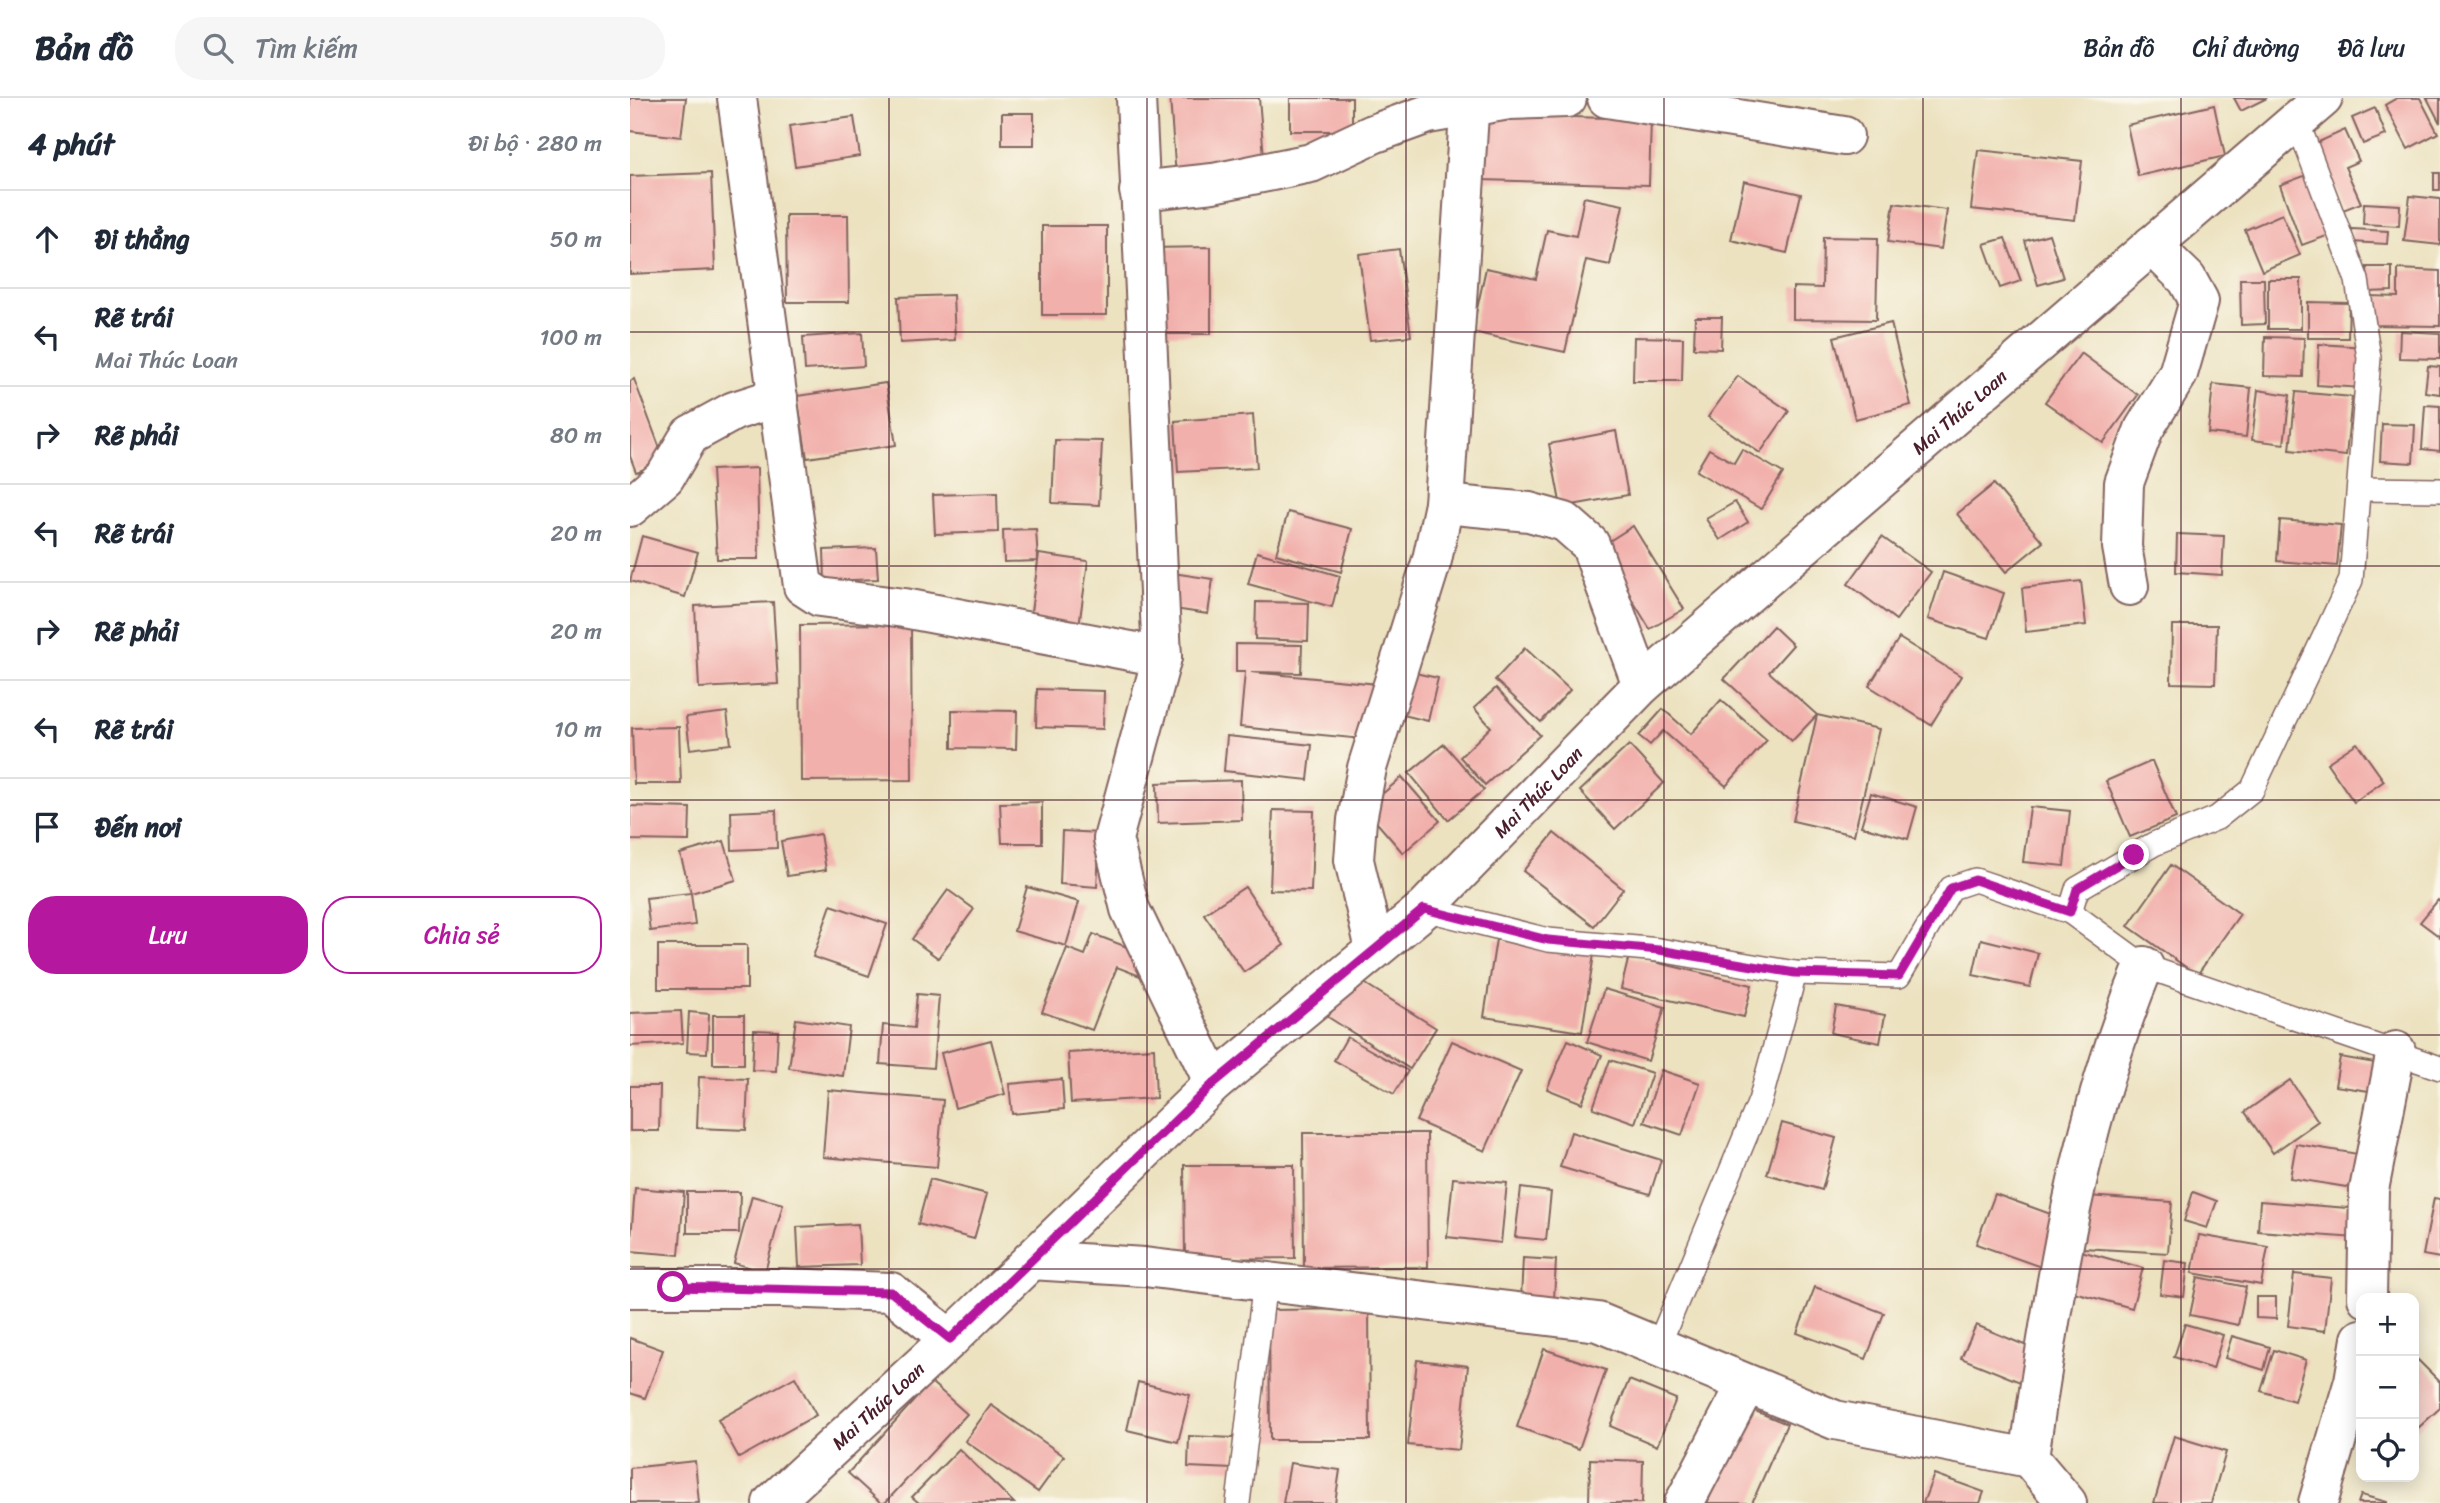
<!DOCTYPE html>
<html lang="vi">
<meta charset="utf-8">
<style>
:root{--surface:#fff;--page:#f6f6f7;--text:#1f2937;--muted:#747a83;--line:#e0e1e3;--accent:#b5179e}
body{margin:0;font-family:Sriracha,sans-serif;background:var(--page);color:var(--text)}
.controls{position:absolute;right:21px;bottom:21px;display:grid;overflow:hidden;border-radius:14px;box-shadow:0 4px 18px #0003}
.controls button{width:63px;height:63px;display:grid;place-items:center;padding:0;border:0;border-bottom:2px solid var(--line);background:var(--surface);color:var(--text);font:35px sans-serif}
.stop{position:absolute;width:21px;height:21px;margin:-16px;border:5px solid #b5179e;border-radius:50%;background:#fff}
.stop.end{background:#b5179e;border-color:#fff;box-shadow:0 2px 7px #0008}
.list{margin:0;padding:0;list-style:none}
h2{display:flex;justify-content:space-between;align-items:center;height:91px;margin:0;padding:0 28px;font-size:30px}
h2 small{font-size:23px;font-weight:400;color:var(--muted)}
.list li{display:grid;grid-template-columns:46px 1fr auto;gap:21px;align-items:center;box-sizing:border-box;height:98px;padding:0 28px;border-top:2px solid var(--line)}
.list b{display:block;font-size:26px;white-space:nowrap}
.list p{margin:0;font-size:23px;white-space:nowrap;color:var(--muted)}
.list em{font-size:23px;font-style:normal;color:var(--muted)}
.actions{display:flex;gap:14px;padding:21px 28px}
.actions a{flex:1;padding:16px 0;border:2px solid var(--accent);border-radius:28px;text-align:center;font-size:24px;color:var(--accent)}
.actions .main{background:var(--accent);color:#fff}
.icon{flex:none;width:38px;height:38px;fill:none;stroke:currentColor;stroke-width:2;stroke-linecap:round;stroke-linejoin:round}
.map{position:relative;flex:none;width:1810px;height:1405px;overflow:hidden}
header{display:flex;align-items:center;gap:42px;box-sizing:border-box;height:98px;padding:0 35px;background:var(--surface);border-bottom:2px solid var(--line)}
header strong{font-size:33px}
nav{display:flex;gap:38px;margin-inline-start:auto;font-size:24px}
.search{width:490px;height:63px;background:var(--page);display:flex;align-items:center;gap:18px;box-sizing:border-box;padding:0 24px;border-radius:28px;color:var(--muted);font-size:26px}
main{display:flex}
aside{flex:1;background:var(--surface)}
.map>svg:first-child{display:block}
</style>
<header>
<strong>Bản đồ</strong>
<div class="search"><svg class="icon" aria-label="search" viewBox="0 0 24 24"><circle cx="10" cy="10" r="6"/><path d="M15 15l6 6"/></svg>Tìm kiếm</div>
<nav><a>Bản đồ</a><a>Chỉ đường</a><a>Đã lưu</a></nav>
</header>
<main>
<aside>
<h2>4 phút<small>Đi bộ · 280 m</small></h2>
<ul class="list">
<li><svg class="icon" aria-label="ahead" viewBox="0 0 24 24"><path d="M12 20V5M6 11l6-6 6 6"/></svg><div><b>Đi thẳng</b></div><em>50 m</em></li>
<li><svg class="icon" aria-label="left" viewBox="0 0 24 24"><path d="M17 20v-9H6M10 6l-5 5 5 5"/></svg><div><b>Rẽ trái</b><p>Mai Thúc Loan</p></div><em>100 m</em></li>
<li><svg class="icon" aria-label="right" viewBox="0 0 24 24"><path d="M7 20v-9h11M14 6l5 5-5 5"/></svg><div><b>Rẽ phải</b></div><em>80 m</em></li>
<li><svg class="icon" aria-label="left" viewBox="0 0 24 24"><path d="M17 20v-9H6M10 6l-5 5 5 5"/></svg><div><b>Rẽ trái</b></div><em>20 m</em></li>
<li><svg class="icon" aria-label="right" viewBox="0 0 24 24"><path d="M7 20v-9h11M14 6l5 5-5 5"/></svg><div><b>Rẽ phải</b></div><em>20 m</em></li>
<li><svg class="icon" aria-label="left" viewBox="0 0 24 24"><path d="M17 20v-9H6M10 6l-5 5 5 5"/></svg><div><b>Rẽ trái</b></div><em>10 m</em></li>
<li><svg class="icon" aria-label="arrive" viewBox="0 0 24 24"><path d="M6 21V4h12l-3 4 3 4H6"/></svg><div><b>Đến nơi</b></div></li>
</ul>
<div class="actions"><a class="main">Lưu</a><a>Chia sẻ</a></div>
</aside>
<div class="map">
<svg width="1810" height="1405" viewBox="0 0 1810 1405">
<rect width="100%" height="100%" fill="#fbf7ec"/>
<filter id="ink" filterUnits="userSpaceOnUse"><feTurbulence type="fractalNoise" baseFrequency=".0143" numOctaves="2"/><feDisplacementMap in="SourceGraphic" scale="14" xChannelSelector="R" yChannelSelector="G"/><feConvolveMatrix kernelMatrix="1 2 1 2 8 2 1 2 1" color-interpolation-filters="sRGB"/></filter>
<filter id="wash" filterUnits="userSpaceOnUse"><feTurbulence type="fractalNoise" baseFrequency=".00686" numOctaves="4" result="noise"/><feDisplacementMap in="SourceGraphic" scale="28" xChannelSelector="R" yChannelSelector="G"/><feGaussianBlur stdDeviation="1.57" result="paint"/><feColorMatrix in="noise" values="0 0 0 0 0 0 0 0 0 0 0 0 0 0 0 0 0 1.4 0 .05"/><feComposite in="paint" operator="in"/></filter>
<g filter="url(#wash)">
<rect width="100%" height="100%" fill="#ece2c0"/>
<g id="blocks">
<g fill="#f2b0ac">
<polygon points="0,0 56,0 51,39 0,33"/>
<polygon points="540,0 629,0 635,71 546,79"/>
<rect x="660" y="0" width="62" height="33"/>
<polygon points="1604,0 1637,0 1611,13"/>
<polygon points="1767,0 1790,0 1808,35 1778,51 1755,7"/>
<polygon points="1797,0 1810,0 1810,25"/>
<polygon points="1584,7 1595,58 1508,78 1497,27"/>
<polygon points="1745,10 1756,37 1733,46 1722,20"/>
<rect x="372" y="15" width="32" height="32"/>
<polygon points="853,17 1021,21 1019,87 852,82"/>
<polygon points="224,19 230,58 165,68 159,28"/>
<polygon points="1715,32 1729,63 1715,69 1731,105 1713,112 1684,46"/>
<polygon points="1348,52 1452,63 1445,122 1341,111"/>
<polygon points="81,75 85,172 0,176 0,78"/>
<polygon points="1682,75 1705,135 1672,147 1650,87"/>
<rect x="1804" y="75" width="6" height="17"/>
<polygon points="1114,83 1171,96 1157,155 1101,142"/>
<polygon points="1780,98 1810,101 1810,147 1774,143"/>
<polygon points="954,99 993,107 980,167 956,162 935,254 842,234 856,170 906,181 917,132 946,138"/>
<polygon points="1264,105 1317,112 1311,151 1258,144"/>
<polygon points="1734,105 1770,107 1769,128 1733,126"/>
<polygon points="1652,116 1670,157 1632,173 1615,132"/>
<polygon points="156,117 218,117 219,204 157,204"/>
<rect x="412" y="128" width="65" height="89"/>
<polygon points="1722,131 1758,133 1757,146 1721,144"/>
<polygon points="1419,136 1433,180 1408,187 1395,143"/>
<polygon points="1193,139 1248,140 1246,222 1163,221 1163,189 1192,190"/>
<polygon points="1375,140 1391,183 1370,190 1354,146"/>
<polygon points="581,149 581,236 520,236 519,150"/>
<polygon points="769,151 781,238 740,242 729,156"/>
<polygon points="1737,169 1762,169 1762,193 1738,194"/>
<polygon points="1768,171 1810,173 1810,228 1741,227 1741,198 1768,199"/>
<polygon points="1610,181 1634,181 1635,226 1611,227"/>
<rect x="1638" y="181" width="33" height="50"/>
<polygon points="323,197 325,242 270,245 268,199"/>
<polygon points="1678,204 1719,205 1718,240 1678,240"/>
<polygon points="1065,219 1092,219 1091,251 1064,250"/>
<polygon points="1261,225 1281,307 1225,321 1204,239"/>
<polygon points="1770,233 1810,235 1810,261 1769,260"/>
<polygon points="232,235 234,268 175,272 173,239"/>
<polygon points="1004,239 1053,240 1052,283 1003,283"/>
<polygon points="1635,239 1674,240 1673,279 1634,278"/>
<polygon points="1689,246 1735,249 1733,290 1687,287"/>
<polygon points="1451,255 1508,297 1473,345 1415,304"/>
<polygon points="1798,268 1810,269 1810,296 1795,294"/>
<polygon points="1108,278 1159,313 1130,355 1078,319"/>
<polygon points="4,281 35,364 6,374 0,358 0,283"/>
<polygon points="256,285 266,347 177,360 167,298"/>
<polygon points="1583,286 1621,290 1616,339 1578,335"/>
<polygon points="1628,292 1660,297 1654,346 1622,342"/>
<polygon points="1666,294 1722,299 1716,358 1660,352"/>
<polygon points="1795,307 1810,308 1810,353 1792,351"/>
<polygon points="623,317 627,370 548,374 545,323"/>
<polygon points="1752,326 1785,327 1783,365 1750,363"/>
<polygon points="986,333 998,397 931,409 919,346"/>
<polygon points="425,342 472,343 469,407 422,405"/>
<polygon points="1079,351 1104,365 1112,351 1153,375 1131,411 1066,373"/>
<polygon points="127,370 129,461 87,461 82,372"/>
<polygon points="1364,386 1413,444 1376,474 1327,416"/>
<polygon points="367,395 368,434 305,436 303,397"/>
<polygon points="1105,404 1118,424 1090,442 1076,421"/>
<polygon points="658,414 722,431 711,474 646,456"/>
<polygon points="1650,422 1711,427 1707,468 1647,463"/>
<polygon points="1003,428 1054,511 1020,531 970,449"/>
<polygon points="406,431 408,463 374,464 373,432"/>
<polygon points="1547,436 1594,438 1592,477 1546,474"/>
<polygon points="12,438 68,454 55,499 0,483"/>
<polygon points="1252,439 1301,474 1266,522 1218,486"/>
<polygon points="246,450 248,481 195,483 194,452"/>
<polygon points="627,454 710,478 702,509 618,486"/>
<polygon points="409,456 458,463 449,528 400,521"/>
<polygon points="536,474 583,481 578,516 531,509"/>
<polygon points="1313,474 1374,495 1359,540 1298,521"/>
<polygon points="1451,483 1456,527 1396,534 1392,490"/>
<polygon points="143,504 148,586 69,590 65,508"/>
<polygon points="626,504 679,505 678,543 625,541"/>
<polygon points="281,526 282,682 171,683 170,527"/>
<polygon points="1542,527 1587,527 1585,586 1541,585"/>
<polygon points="1143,528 1163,547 1139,574 1187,617 1162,643 1094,581"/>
<polygon points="1269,540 1331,578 1301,627 1239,588"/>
<polygon points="606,546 672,547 671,575 621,574 748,586 743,642 610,629 615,574 606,574"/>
<polygon points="895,550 940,592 911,624 865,582"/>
<polygon points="771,572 808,580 798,623 761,614"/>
<polygon points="866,590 910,637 855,687 830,659 861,629 844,610"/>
<polygon points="407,591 474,593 473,631 406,629"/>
<polygon points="1091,602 1137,642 1096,688 1033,633 1020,647 1009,638 1033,611 1061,636"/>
<polygon points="322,612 387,613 386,651 322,650"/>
<polygon points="97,614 101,646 60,651 56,619"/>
<polygon points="1187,617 1249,631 1224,737 1163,723"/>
<polygon points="49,629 51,686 4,686 2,630"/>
<polygon points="597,638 682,647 678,682 594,673"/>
<polygon points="1727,645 1754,683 1724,704 1697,665"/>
<polygon points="814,646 854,692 818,722 779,675"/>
<polygon points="999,647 1034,685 985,731 950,693"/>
<polygon points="1522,663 1546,720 1500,739 1476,683"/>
<polygon points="772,679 810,723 773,755 735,711"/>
<polygon points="611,682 612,722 528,725 527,685"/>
<polygon points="1241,695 1287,709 1278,741 1231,728"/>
<polygon points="412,704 412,745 372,745 370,705"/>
<polygon points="0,708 60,710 59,743 0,742"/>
<polygon points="1400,709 1440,713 1434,768 1393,764"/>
<polygon points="146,712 147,750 102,752 101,714"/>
<polygon points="643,712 684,713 681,793 640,792"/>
<polygon points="432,733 470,735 467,789 430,786"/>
<polygon points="924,735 993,791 964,828 893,773"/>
<polygon points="190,736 196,772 157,778 151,743"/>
<polygon points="94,743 106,782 61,795 65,827 20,833 16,800 61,795 50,756"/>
<polygon points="1541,767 1610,816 1567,877 1498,828"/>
<polygon points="397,789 449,804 436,848 384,833"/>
<polygon points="615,789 654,847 614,874 574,816"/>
<polygon points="318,792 344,811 308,860 282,841"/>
<polygon points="1808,802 1810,804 1810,839 1790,824"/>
<polygon points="201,807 257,826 239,878 183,859"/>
<polygon points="463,836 518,857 510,878 487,869 462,932 412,914 437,850 455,857"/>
<polygon points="866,841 964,856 952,934 854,919"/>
<polygon points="1351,841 1408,855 1400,889 1343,877"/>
<rect x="28" y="847" width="89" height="44"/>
<polygon points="999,858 1122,887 1114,919 991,891"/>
<polygon points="723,878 806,930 780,971 698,919"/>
<polygon points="974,891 1035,909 1018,963 957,944"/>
<polygon points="287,896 309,898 303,970 250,966 253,927 284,930"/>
<polygon points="1206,908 1255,917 1250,945 1201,935"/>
<polygon points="51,913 53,945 0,948 0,915"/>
<polygon points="59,914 79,916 77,955 57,954"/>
<rect x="83" y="917" width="31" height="49"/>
<polygon points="166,921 219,929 213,978 159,970"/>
<polygon points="124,932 148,933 146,973 122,972"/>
<polygon points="717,939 778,973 764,996 704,962"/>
<polygon points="361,942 375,996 325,1010 311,955"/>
<polygon points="938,942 972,957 952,1005 917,991"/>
<polygon points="822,943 891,973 855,1053 786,1023"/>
<polygon points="524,950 526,1000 441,1005 438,955"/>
<polygon points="1710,959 1757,967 1753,995 1705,988"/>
<polygon points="980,962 1022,975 1005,1025 963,1010"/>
<polygon points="1031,972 1070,985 1052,1037 1014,1024"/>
<polygon points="69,979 118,981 116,1032 67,1030"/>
<polygon points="432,981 434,1011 382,1016 379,986"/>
<polygon points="1660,982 1688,1023 1643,1055 1615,1014"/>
<polygon points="0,988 30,988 29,1033 0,1033"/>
<polygon points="198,992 313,1002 307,1069 193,1059"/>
<polygon points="1152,1025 1206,1040 1192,1092 1137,1076"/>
<polygon points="941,1034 1031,1062 1020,1096 930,1069"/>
<polygon points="673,1035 797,1035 798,1169 674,1170"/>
<polygon points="1666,1046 1728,1056 1723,1090 1660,1080"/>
<polygon points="554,1067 664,1067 665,1160 555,1161"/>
<polygon points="823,1080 877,1085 871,1145 817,1139"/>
<polygon points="300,1081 357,1096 344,1141 288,1126"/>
<polygon points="5,1090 54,1094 49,1157 0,1153"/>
<polygon points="891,1090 921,1094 916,1142 885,1139"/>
<polygon points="57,1094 110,1094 109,1135 57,1135"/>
<polygon points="1563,1094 1587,1103 1577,1130 1554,1123"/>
<polygon points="1365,1096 1429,1119 1411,1169 1346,1146"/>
<polygon points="122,1098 153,1106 135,1174 104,1165"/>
<polygon points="1457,1098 1542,1104 1538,1155 1453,1150"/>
<polygon points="1804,1100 1810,1101 1810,1160 1793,1157"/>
<polygon points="1630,1103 1730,1111 1727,1140 1628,1133"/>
<polygon points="228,1126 230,1167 169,1169 167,1129"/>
<polygon points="1569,1137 1638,1149 1631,1187 1562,1175"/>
<polygon points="1451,1153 1513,1170 1502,1210 1440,1193"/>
<polygon points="893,1160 926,1162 924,1202 891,1201"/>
<polygon points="1534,1162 1558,1165 1554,1199 1530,1196"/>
<polygon points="1664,1176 1701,1180 1695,1233 1658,1228"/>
<polygon points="1568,1179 1616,1189 1608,1227 1560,1217"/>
<polygon points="1185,1189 1254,1215 1236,1261 1167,1235"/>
<polygon points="1626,1199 1646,1199 1646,1221 1626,1220"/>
<polygon points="739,1211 740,1342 640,1342 639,1212"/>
<polygon points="1555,1226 1593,1237 1583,1271 1544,1259"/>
<polygon points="1346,1227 1409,1253 1395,1286 1331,1260"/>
<polygon points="1602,1238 1640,1249 1634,1272 1595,1260"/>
<polygon points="0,1240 33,1252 15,1300 0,1295"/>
<polygon points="914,1251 976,1272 949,1351 887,1329"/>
<polygon points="1644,1252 1676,1262 1664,1303 1631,1293"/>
<polygon points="787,1262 838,1268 829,1352 778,1347"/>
<polygon points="1788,1262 1810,1284 1810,1310 1787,1331 1784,1328 1784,1266"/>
<polygon points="165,1279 186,1317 109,1360 88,1322"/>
<polygon points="999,1282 1046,1301 1027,1348 980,1328"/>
<polygon points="301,1284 337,1316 255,1405 251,1405 218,1375"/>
<polygon points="508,1284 560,1297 548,1344 497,1332"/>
<polygon points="361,1307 434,1358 408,1394 335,1343"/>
<polygon points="1118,1310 1157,1326 1122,1405 1077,1405"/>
<polygon points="559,1338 604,1340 603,1371 558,1369"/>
<polygon points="1544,1338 1596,1354 1581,1405 1524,1405"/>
<polygon points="329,1351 384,1405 289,1405 282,1399"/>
<polygon points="960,1361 1013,1363 1012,1405 959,1405"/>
<polygon points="65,1363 69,1405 0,1405 0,1370"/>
<polygon points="660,1365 710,1372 705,1405 653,1405"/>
<polygon points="1304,1376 1354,1394 1350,1405 1293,1405"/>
<polygon points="1731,1397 1757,1404 1757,1405 1728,1405"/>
</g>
</g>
</g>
<g filter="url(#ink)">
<use href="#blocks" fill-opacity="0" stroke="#83635f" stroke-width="2"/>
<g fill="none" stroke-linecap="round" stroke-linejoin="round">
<defs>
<g id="lane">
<polyline points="1731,391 1810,392"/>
<polyline points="794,811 918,842 1029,852 1165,875 1269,878 1321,790 1345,782 1440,814 1514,868 1810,970"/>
<polyline points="1440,814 1447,791 1524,746 1587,720 1622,692 1721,482 1739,260 1727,182 1667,23"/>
<polyline points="1027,1251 1130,1003 1165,875"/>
<polyline points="608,1405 635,1183"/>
</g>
<g id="street">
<polyline points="107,0 173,488 190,499 274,510 532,559"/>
<polyline points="506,0 532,559 483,741 500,811 584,985"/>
<polyline points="977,0 1214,38"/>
<polyline points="509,93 583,85 681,65 743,36 798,16 879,2 937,0"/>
<polyline points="814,406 899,414 935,424 960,446 1012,587"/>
<polyline points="0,409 35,379 60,337 104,313 148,299"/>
<polyline points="1499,488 1492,449 1494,385 1514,331 1548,276 1569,203 1557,181 1522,147"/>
<polyline points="745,851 724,762 727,722 737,670 802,462 814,406 840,0"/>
<polyline points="401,1162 514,1169 968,1224 1205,1322 1399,1360 1437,1405"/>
<polyline points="0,1190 152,1190 261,1194 320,1241"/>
<polyline points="1737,1200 1739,1092 1766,953"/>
<path d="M 1399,1360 C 1423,1193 1449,1025 1514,868"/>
<polyline points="1054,1405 1116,1287"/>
<polyline points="1688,1405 1724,1283 1731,1241"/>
</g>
<g id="secondary">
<path id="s1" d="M 142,1405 L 320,1241 L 584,985 L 794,811 L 1012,587 L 1693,0"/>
</g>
</defs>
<use href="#lane" stroke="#83635f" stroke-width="26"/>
<use href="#street" stroke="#83635f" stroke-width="42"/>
<use href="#secondary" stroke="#83635f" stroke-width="42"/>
<use href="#lane" stroke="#fff" stroke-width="23"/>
<use href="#street" stroke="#fff" stroke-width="38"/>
<use href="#secondary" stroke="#fff" stroke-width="38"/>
</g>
</g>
<g fill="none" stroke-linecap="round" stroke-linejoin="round" filter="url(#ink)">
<polyline stroke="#b5179e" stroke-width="9" points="43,1189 261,1194 320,1241 584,985 794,811 918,842 1029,852 1165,875 1269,878 1321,790 1345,782 1440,814 1447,791 1504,757"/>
</g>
<path fill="none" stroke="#4a1f2b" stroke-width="2" stroke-opacity="0.55" d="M 259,0 L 259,1405M 517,0 L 517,1405M 776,0 L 776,1405M 1034,0 L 1034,1405M 1293,0 L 1293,1405M 1551,0 L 1551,1405M 0,234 L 1810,234M 0,468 L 1810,468M 0,702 L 1810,702M 0,937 L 1810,937M 0,1171 L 1810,1171"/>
<g text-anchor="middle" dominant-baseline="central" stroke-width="5" stroke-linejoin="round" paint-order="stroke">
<g font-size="19" fill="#4a1f2b" stroke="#fbf7ec">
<text stroke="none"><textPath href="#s1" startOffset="1614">Mai Thúc Loan</textPath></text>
<text stroke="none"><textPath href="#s1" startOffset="1046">Mai Thúc Loan</textPath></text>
<text stroke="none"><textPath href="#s1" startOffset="144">Mai Thúc Loan</textPath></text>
</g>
</g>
</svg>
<div class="controls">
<button>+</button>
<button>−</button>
<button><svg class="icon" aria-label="locate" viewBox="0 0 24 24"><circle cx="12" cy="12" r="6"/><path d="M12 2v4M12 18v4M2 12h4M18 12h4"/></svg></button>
</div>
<div class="stop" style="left:43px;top:1189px"></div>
<div class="stop end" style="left:1504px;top:757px"></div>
</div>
</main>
